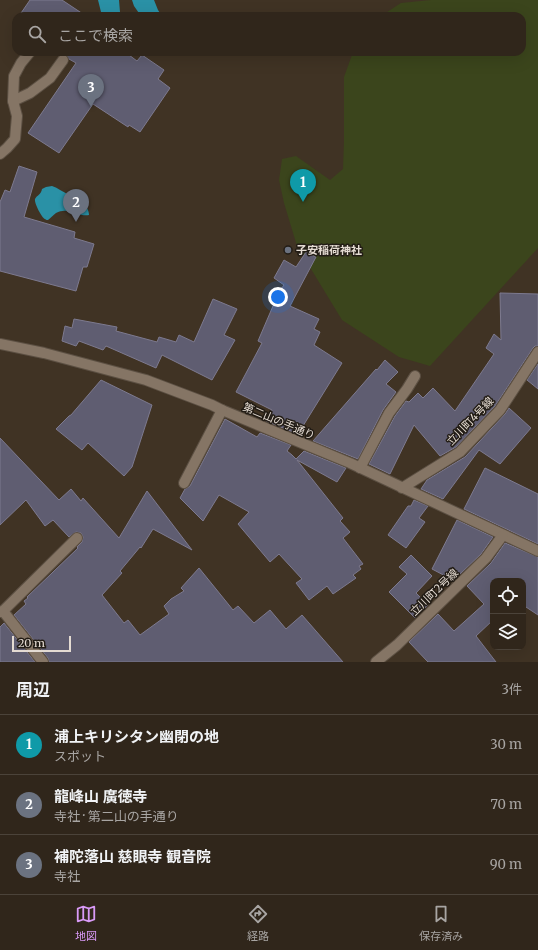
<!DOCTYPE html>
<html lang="ja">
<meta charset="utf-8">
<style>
:root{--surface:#30261b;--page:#382e24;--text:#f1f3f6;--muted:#a8a5a3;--line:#4b433a;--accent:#d99af7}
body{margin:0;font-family:Merriweather,"Noto Sans JP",serif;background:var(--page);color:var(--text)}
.controls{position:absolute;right:12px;bottom:12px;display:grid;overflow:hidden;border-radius:8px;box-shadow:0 4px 16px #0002}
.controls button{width:36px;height:36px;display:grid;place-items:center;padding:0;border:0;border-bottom:1px solid var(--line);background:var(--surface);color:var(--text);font:20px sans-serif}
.scale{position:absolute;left:12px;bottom:10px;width:59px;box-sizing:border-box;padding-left:4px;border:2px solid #e4dbd2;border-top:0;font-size:11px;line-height:14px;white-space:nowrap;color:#e4dbd2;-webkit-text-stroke:3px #221c15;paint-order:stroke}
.you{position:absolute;left:278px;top:297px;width:14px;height:14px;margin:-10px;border:3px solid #fff;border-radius:50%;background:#1a73e8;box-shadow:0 0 0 6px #1a73e833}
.badge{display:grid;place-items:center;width:26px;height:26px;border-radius:50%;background:var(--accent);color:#fff;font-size:13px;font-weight:700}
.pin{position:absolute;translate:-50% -33px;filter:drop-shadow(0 1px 2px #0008)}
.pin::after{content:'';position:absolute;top:21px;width:14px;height:12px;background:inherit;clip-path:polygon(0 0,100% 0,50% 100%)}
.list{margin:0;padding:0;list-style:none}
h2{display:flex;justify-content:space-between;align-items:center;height:52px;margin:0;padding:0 16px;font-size:17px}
h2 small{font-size:13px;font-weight:400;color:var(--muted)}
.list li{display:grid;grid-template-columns:26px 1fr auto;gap:12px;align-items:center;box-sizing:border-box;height:60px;padding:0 16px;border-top:1px solid var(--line)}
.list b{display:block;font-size:15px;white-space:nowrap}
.list p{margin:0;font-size:13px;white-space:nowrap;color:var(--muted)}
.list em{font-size:13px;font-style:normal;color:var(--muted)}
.icon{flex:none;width:22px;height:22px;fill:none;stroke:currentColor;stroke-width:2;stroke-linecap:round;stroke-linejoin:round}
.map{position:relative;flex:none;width:538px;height:662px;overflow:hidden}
.search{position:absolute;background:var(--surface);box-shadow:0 4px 16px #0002;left:12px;right:12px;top:12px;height:44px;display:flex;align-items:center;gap:10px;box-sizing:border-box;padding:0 14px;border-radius:12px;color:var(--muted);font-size:15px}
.sheet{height:232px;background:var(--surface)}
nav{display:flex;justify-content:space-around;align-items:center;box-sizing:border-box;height:56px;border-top:1px solid var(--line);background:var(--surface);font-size:11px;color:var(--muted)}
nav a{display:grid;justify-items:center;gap:2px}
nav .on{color:var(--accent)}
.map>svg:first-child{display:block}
</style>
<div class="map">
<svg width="538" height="662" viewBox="0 0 538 662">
<rect width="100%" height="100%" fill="#403324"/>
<polygon fill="#3b451c" points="431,0 538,0 538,248 430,366 399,357 342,320 297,246 284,203 279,180 282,159 296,156 330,180 343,169 344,141 344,77 353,52 522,52 522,16 381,16 401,3"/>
<g fill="#2a91a6">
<polygon points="98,0 119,0 120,12 124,16 102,16"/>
<polygon points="132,0 154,0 158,10 162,16 141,16 134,6"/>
<path d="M 52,186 C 58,188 63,192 69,195 C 77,199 89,204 89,215 C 78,217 68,206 56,213 C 53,215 51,218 48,220 C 47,220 46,220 45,219 C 42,218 34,203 35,199 C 37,195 41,195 42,189 L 46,187 Z"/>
</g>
<g fill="#5f5d71" stroke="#7d7a8f">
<polygon points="30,0 62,0 86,16 19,16"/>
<polygon points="58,52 125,52 137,61 142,55 164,70 158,79 170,88 140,132 129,125 128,127 93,104 59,153 28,133 76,63 69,59 66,55 61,54"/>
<polygon points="19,166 37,172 24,217 75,232 74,238 94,244 87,267 83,267 76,291 0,271 0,202 5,190 10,192"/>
<polygon points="306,252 316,257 290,306 319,319 314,329 320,332 314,345 342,363 298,434 266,421 272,410 236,392 262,343 258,341 279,292 284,285 274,278 284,260 296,267"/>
<polygon points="500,293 538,294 538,346 535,346 533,348 495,406 456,447 440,456 414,425 390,474 369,464 395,416 406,401 409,402 418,393 423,398 433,388 455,411 494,354 486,348 494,334 501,340"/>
<polygon points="213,299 237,309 224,335 235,340 212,380 162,355 156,368 106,346 103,350 79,341 76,346 62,341 65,326 72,328 74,319 117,327 116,331 157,342 159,337 176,342 179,335 194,342"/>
<polygon points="385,360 398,372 386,384 396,392 383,410 358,459 313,441 376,369 377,370"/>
<polygon points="538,364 538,389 527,380"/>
<polygon points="101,380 152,405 132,467 124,476 88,443 82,450 56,429 69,416 71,415"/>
<polygon points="509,408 531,428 500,464 479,450 443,499 421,489 427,480 465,457 505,414"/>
<polygon points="225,419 257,437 260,433 291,445 287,451 292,455 296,459 304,451 346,468 337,482 297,460 343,518 340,521 350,532 343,538 363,564 359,566 361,569 353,575 356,578 333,594 327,586 309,600 296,583 302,579 279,554 270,562 238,524 249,512 219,495 203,521 180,498 185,489 190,486"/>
<polygon points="0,438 59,500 71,489 81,501 83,498 119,538 147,491 192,550 153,529 141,548 140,547 120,571 122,573 102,595 124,623 128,620 140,635 169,614 164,606 171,599 184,591 181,588 199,568 233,610 238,606 254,623 270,610 286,629 302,615 343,662 49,662 48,658 14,615 26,604 24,601 28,598 27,597 78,548 77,547 82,542 83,537 81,533 76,532 69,537 53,520 45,526 26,500 0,525"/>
<polygon points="485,468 538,494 538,544 464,509"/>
<polygon points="414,500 428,506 419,518 425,522 406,548 388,535 408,506 411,506"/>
<polygon points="457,520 493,537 481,554 458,576 456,574 453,580 432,569"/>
<polygon points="505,543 538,557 538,615 523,605 523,581 493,581 493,620 476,636 496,662 428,662 409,642 438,614 454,631 484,604 467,586 491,563"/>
<polygon points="411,555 432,576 416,593 428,605 415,618 389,592 407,574 399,567"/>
<polygon points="4,623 35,662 0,662 0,627"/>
</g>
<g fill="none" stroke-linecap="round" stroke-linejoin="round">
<defs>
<g id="minor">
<polyline points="13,101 30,93 50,78 63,60"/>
<polyline points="0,154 7,148 15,139 17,116 13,101 14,76 21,63 30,52"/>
<polyline points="0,344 44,353 146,380 212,405 222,410 350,463 538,551"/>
<polyline points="360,468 389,413 407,389 415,376"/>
<polyline points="184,483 222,410"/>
<polyline points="402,488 460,452 500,410 538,352"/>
<polyline points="3,611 77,538"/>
<polyline points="0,612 3,611 43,662"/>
<polyline points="376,662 397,645 486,558 503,535"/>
</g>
</defs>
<use href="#minor" stroke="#5c5043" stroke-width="12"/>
<use href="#minor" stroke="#857565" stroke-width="10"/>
</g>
<circle fill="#6b7280" stroke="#221c15" stroke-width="1.5" cx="288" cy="250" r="4"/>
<g text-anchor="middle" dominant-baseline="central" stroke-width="3" stroke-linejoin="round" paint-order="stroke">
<g font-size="11" font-weight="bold" fill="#e4dbd2" stroke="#221c15" text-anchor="start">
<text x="296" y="250">子安稲荷神社</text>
</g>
<g font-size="11" fill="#e4dbd2" stroke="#221c15">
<text transform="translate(279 421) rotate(23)">第二山の手通り</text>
<text transform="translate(470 421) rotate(-46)">立川町4号線</text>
<text transform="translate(434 592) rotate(-44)">立川町2号線</text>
</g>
</g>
</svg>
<div class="controls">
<button><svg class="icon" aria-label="locate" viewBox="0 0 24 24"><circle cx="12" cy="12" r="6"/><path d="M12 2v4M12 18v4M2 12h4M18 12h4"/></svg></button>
<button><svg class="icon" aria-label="layers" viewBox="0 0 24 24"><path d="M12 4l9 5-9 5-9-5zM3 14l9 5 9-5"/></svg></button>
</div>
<div class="scale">20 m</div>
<div class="you"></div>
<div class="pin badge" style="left:303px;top:202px;background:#0f9aa8">1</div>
<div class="pin badge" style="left:76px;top:222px;background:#6b7280">2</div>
<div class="pin badge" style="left:91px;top:107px;background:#6b7280">3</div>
<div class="search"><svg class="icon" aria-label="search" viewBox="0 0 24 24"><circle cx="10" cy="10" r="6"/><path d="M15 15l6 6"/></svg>ここで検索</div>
</div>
<section class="sheet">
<h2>周辺<small>3件</small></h2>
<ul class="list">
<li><span class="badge" style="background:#0f9aa8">1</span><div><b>浦上キリシタン幽閉の地</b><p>スポット</p></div><em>30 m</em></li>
<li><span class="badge" style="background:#6b7280">2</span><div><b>龍峰山 廣徳寺</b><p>寺社 · 第二山の手通り</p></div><em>70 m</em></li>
<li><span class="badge" style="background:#6b7280">3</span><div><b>補陀落山 慈眼寺 観音院</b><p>寺社</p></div><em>90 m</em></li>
</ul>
</section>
<nav>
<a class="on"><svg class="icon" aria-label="map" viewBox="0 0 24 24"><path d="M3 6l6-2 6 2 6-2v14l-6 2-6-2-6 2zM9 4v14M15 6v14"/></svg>地図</a>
<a><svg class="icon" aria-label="directions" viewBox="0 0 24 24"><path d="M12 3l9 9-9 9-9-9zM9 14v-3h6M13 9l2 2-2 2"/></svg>経路</a>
<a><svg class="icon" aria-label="saved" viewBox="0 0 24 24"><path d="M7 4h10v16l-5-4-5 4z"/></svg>保存済み</a>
</nav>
